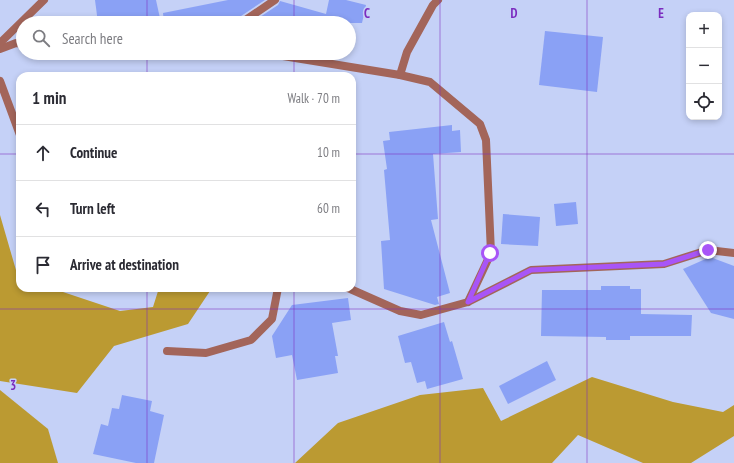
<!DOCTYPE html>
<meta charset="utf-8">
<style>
:root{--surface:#fff;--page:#f2f2f3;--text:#2b2b33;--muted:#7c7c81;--line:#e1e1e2}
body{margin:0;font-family:"PT Sans Narrow",sans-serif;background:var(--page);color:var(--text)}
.controls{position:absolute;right:12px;top:12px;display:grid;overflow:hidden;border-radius:8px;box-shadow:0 2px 6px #0003}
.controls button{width:36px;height:36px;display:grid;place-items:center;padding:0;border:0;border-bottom:1px solid var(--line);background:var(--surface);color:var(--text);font:20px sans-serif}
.stop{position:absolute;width:12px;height:12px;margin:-9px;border:3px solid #a855f7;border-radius:50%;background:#fff}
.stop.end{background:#a855f7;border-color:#fff;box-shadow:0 1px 4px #0008}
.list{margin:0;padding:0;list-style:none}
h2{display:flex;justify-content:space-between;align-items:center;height:52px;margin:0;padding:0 16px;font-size:17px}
h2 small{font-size:13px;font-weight:400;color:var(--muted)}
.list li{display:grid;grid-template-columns:26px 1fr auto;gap:12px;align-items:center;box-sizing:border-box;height:56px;padding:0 16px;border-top:1px solid var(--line)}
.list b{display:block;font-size:15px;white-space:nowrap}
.list em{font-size:13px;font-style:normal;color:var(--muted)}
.icon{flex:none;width:22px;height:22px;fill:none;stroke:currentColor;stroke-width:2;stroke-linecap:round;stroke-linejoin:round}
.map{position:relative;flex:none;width:734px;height:463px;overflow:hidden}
.search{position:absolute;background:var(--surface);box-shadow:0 2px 6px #0003;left:16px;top:16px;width:340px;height:44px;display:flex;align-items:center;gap:10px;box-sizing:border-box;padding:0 14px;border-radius:22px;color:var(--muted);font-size:15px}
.panel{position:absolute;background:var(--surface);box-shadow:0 2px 6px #0003;left:16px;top:72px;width:340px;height:220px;border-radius:12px}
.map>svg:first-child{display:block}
</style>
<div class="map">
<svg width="734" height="463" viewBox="0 0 734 463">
<rect width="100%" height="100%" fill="#c5d1f7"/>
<g fill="#bb9a32">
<polygon points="0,215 18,277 20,278 20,288 51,288 120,311 153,307 159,288 212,288 188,324 114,346 77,393 0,381"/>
<polygon points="592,377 673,402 723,412 734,405 734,436 691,463 643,463 578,435 552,463 295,463 338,423 420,395 483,388 501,421"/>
<polygon points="0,390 48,429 58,463 0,463"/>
</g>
<g fill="#8aa1f5">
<polygon points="95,0 156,0 161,23 98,23"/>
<polygon points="228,0 265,0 238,18 236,23 164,23 163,13"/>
<polygon points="329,0 346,0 366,5 362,23 251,23 278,5 280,1 326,14"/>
<polygon points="545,31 603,37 597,92 539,85"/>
<polygon points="452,125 452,131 460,130 461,152 433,154 438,219 431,220 450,293 437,297 439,304 435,305 384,289 381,241 390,240 384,170 387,169 383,141 390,140 389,132"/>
<polygon points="576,202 578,224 556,226 554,204"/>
<polygon points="503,214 540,217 538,246 501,244"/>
<polygon points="710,257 734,266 734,319 711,313 683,269"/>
<polygon points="601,286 630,286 630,289 641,289 641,314 692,315 691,336 630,336 630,340 606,340 606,337 541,336 542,290 601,290"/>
<polygon points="348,298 351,320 332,323 338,356 335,356 338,373 297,380 292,355 276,358 272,336 292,305"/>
<polygon points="444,322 450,342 452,341 463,379 427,389 425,381 417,383 411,362 405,363 398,336"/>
<polygon points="547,361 556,380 508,404 499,386"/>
<polygon points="122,395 152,401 150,411 164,415 154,463 136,463 93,454 101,424 108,426 112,408 119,409"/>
</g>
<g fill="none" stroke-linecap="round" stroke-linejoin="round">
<g stroke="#a3655a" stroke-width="8">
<polyline points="241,23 275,0"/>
<polyline points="0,49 16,43 23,44"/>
<polyline points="111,53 135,55 144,53"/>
<polyline points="275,53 283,56 400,75"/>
<polyline points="348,288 400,311 421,315 468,302 531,270 664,264 708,250 734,253"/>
<polyline points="167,351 206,353 251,340 272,319 278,288"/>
</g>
<g stroke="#a3655a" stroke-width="8">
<polyline points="438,0 433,5 407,52 400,75 430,82 480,124 486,140 491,253 468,302"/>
<polyline points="0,43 44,0"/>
<polyline points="0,81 20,135"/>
</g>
</g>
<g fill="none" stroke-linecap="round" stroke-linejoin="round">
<polyline stroke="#a855f7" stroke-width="5" points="490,253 468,302 531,270 664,264 708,250"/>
</g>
<path fill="none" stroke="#7b2cbf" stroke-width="1" stroke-opacity="0.55" d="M 147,0 L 147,23M 294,0 L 294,23M 440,0 L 440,463M 587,0 L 587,463M 147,53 L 147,76M 294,53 L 294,76M 0,154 L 20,154M 352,154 L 734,154M 147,288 L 147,463M 294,288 L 294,463M 0,309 L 734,309"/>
<g font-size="13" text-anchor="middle" font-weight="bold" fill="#7b2cbf" stroke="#c5d1f7" stroke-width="3" stroke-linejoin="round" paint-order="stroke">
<text x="367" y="18">C</text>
<text x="514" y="18">D</text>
<text x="661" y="18">E</text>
<text x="13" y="390">3</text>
</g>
</svg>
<div class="controls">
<button>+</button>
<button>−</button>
<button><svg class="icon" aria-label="locate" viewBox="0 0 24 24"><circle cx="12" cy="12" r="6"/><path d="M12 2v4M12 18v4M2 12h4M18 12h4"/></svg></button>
</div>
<div class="stop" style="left:490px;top:253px"></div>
<div class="stop end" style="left:708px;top:250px"></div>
<div class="search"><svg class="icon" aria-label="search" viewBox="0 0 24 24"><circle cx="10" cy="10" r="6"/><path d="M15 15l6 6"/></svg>Search here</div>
<section class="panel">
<h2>1 min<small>Walk · 70 m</small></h2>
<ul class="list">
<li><svg class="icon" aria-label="ahead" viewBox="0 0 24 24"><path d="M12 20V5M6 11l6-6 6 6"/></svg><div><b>Continue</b></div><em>10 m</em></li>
<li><svg class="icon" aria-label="left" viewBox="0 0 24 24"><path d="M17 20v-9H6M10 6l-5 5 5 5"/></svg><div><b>Turn left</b></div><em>60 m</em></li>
<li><svg class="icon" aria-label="arrive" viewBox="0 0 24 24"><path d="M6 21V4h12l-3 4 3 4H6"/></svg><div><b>Arrive at destination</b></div></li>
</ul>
</section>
</div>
